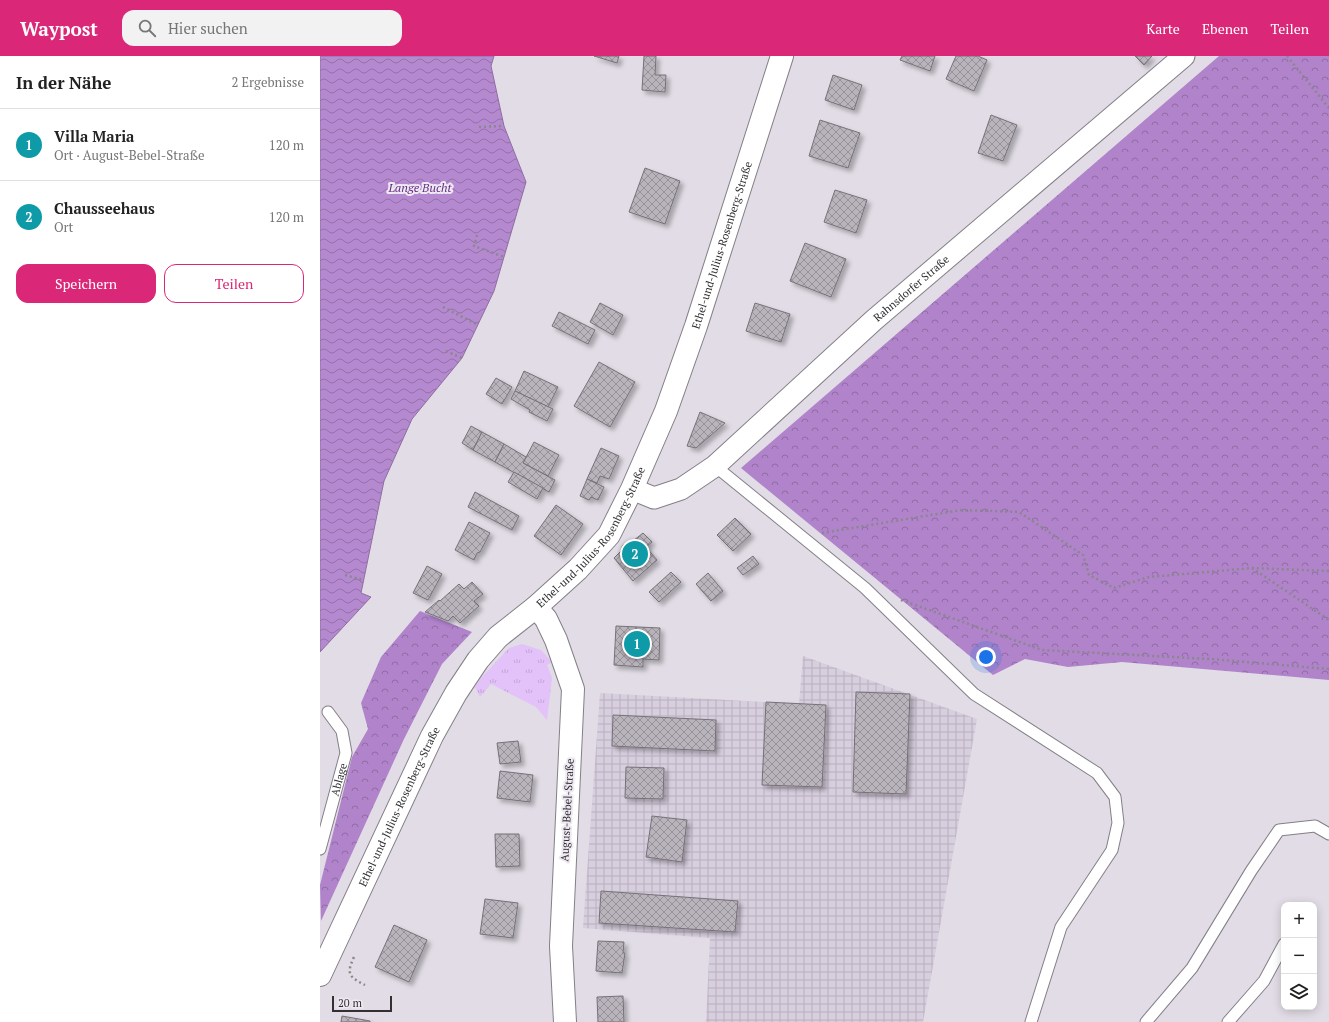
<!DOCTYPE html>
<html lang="de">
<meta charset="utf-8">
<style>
:root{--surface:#fff;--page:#f2f2f2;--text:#222;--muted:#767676;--line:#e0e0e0;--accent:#db2777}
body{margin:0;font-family:"PT Serif",serif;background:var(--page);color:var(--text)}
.controls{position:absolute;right:12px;bottom:12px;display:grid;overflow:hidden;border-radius:8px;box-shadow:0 2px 10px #0003}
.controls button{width:36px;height:36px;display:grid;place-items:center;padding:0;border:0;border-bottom:1px solid var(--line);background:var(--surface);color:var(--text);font:20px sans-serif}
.scale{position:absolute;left:12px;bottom:10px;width:60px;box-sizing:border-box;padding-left:4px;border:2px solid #323033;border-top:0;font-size:11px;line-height:14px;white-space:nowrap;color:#323033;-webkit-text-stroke:3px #eee9f2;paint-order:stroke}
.you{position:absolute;left:666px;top:601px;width:14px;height:14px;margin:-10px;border:3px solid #fff;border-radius:50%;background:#1a73e8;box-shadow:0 0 0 6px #1a73e833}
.badge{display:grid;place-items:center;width:26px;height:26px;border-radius:50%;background:var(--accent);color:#fff;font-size:13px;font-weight:700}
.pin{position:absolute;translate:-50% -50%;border:2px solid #fff;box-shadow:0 1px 4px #0006}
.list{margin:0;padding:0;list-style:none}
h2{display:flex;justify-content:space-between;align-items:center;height:52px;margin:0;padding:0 16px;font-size:17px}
h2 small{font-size:13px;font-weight:400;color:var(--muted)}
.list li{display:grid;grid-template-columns:26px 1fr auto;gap:12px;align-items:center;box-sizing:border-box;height:72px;padding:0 16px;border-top:1px solid var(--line)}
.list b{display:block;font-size:15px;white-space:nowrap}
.list p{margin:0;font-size:13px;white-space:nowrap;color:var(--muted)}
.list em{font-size:13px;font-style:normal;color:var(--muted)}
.actions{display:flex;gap:8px;padding:12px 16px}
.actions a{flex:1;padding:9px 0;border:1px solid var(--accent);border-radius:12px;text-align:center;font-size:14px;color:var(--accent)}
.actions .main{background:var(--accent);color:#fff}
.icon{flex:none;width:22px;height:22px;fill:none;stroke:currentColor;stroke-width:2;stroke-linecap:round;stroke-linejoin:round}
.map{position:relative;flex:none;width:1009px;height:966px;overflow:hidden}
header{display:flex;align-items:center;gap:24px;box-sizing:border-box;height:56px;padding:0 20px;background:var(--accent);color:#fff}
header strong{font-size:19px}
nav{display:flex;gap:22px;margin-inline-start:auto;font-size:14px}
.search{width:280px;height:36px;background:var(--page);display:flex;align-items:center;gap:10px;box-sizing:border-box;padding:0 14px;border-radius:12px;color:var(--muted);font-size:15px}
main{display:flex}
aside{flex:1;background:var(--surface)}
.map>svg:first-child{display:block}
</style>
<header>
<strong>Waypost</strong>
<div class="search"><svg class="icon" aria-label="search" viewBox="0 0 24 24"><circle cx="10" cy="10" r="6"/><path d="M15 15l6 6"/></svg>Hier suchen</div>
<nav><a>Karte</a><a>Ebenen</a><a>Teilen</a></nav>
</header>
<main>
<aside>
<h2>In der Nähe<small>2 Ergebnisse</small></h2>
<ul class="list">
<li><span class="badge" style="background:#0f9aa8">1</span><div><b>Villa Maria</b><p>Ort · August-Bebel-Straße</p></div><em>120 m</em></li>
<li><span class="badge" style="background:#0f9aa8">2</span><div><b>Chausseehaus</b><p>Ort</p></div><em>120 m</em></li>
</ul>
<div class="actions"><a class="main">Speichern</a><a>Teilen</a></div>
</aside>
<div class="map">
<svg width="1009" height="966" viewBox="0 0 1009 966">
<defs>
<pattern id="industrial-grid" width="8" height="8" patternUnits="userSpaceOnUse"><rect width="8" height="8" fill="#d7cede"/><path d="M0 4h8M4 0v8" fill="none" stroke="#b9b1bf"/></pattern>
<pattern id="grass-tufts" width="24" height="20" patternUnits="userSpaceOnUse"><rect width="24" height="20" fill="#e3c1f9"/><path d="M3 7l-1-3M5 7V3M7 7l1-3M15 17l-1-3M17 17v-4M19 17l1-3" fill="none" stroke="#c3a6d6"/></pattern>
<pattern id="forest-crowns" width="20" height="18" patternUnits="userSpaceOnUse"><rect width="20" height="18" fill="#b083cb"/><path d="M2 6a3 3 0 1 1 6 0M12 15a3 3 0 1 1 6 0" fill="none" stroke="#906ca5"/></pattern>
<pattern id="water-waves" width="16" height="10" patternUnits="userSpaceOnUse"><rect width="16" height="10" fill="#b589d0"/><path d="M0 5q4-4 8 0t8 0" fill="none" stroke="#9470a9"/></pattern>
<pattern id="building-cross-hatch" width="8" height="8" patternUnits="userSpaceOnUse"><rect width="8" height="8" fill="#b9b3bc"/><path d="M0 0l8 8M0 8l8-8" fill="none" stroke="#979299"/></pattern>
<filter id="shadow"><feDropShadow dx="3.5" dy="3.5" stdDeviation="2" flood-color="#0004"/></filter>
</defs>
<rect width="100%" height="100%" fill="#e1dce5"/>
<polygon fill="url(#industrial-grid)" points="483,600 657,663 603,966 386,966 390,882 263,872 280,637 479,648"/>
<polygon fill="url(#grass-tufts)" points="202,588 221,594 232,606 227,609 232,622 227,664 216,651 171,628 160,641 155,631 161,622 189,592"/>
<g fill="url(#forest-crowns)">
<polygon points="899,0 1009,0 1009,624 802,606 748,611 705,603 673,619 421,412"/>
<polygon points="100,555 152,576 122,608 84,683 1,865 0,829 32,701 48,673 41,647 61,601"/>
</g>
<polygon fill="url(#water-waves)" stroke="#8e6ea1" points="0,0 174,0 171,10 184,70 206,126 174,235 142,302 92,363 64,425 41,537 51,541 0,596"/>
<g fill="url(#building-cross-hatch)" stroke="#767179" filter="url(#shadow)">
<polygon points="274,0 299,0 297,7"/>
<polygon points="324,0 336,0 335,19 346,19 345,36 322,34"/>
<polygon points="582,0 615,0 610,15 580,4"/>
<polygon points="636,0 658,0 667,4 654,35 626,23"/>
<polygon points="815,0 832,0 824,9"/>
<polygon points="513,19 542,29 534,54 505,44"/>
<polygon points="671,59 697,69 683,105 658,97"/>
<polygon points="500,64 540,77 528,112 489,100"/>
<polygon points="325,112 360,125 345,168 309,156"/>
<polygon points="515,134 547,144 536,177 504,166"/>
<polygon points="485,187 526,203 511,241 470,225"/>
<polygon points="280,247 303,259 293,279 270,266"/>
<polygon points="435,247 470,258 461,286 426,275"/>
<polygon points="239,256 275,274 268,288 232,270"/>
<polygon points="279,306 315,326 290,371 254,350"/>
<polygon points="204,315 238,331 228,351 195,335"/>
<polygon points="176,322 192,331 182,348 166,338"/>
<polygon points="195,335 233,353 227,365 209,356 210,354 191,343"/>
<polygon points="380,356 405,367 376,392 367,390"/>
<polygon points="151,370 162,376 153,394 142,387"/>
<polygon points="162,376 184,388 175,406 153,394"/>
<polygon points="214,386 239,399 228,420 203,407"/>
<polygon points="184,388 206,401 203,407 235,424 229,436 175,406"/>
<polygon points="281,392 299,400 289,423 280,420 277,427 267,423"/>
<polygon points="194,416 223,432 217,443 188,426"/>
<polygon points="267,423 284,431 278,444 271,441 269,444 260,440"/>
<polygon points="155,436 199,460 192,474 148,451"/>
<polygon points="236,449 263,468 241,499 214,480"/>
<polygon points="415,462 431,478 413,495 397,479"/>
<polygon points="149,466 170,477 160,496 157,497 154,504 135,494"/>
<polygon points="323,477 332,486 326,491 337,504 313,525 294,502 302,494 302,491 303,489 308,489"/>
<polygon points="433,500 439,508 423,519 417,512"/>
<polygon points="107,510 122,518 108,544 93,537"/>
<polygon points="351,516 361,526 339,546 329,536"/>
<polygon points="388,517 403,535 391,545 376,528"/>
<polygon points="152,526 163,538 154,545 159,550 140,567 133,560 128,565 105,556 119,544 120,545 139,528 144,533"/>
<polygon points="296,570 340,572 339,604 323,603 323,611 294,609"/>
<polygon points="536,636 590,638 586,738 533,736"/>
<polygon points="446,646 506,649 502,731 442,729"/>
<polygon points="293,659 396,664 395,695 292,690"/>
<polygon points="198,685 201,706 180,708 177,687"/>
<polygon points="306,711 344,712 343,743 305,742"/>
<polygon points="180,715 213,719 210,746 177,742"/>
<polygon points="332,760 367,764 362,806 326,801"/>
<polygon points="175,778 199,778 200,810 176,811"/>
<polygon points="281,835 418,845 415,876 279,867"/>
<polygon points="165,843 198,847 193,882 160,878"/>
<polygon points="74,869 107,884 89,926 55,911"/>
<polygon points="278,885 304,886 303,897 305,897 302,917 276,915"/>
<polygon points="303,940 304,966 278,966 277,941"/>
<polygon points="22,960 50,965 50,966 21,966"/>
</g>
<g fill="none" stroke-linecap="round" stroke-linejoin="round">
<defs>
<g id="lane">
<polyline points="395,410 545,532 654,638 777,717 795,741 798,767 792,794 741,871 711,966"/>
<path id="s1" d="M 0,793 L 26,697 L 22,675 L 8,656"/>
<polyline points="826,966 872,912 931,815 959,774 995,770 1009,778"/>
<polyline points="908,966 944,925 964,888"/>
</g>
<g id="street">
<path id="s2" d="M 312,433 L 334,442 L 361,433 L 395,410 L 554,264 L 864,0"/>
</g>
<g id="secondary">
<polyline points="216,551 226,563 236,584 253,633 241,890 245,966"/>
<path id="s3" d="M 0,919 L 112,680 L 136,637 L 158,604 L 178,581 L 216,551 L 258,513 L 289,479 L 312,433 L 346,355 L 376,270 L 462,0"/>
</g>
</defs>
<use href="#lane" stroke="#847f87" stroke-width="13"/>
<use href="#street" stroke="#847f87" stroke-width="23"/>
<use href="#secondary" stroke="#847f87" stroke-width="24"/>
<g stroke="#8a878d" stroke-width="2.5" stroke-dasharray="2 3" stroke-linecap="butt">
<polyline points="967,0 1009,52"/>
<polyline points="159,71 184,70"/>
<polyline points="157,179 154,190 184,201"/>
<polyline points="123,251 158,269"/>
<polyline points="126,295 142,302"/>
<polyline points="502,477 641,454 699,456 763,499 769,519 794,532 829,521 932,512 1009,515"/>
<polyline points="932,512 1009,564"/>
<polyline points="25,519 43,524"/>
<polyline points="581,544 722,594 890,603 1009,613"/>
<path d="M 34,901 C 26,918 29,921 45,929"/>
</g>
<use href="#lane" stroke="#fff" stroke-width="11"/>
<use href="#street" stroke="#fff" stroke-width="21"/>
<use href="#secondary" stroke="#fff" stroke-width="22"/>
</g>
<g text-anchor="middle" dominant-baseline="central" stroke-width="4" stroke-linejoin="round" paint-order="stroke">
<g font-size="11" fill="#323033" stroke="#eee9f2">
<text stroke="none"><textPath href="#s3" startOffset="846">Ethel-und-Julius-Rosenberg-Straße</textPath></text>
<text stroke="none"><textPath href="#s2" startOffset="358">Rahnsdorfer Straße</textPath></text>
<text stroke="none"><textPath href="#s3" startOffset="522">Ethel-und-Julius-Rosenberg-Straße</textPath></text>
<text stroke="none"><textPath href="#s1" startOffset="72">Ablage</textPath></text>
<text stroke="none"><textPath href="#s3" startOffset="186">Ethel-und-Julius-Rosenberg-Straße</textPath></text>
<text transform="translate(247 754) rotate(-87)">August-Bebel-Straße</text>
</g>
<g font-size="12" font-style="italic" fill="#642c82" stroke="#eee9f2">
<text x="100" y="131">Lange Bucht</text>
</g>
</g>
</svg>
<div class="controls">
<button>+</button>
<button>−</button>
<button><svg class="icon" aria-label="layers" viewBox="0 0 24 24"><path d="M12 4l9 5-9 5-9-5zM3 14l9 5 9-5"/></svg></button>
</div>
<div class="scale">20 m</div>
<div class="you"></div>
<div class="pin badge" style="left:317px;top:588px;background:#0f9aa8">1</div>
<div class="pin badge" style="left:315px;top:498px;background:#0f9aa8">2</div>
</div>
</main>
